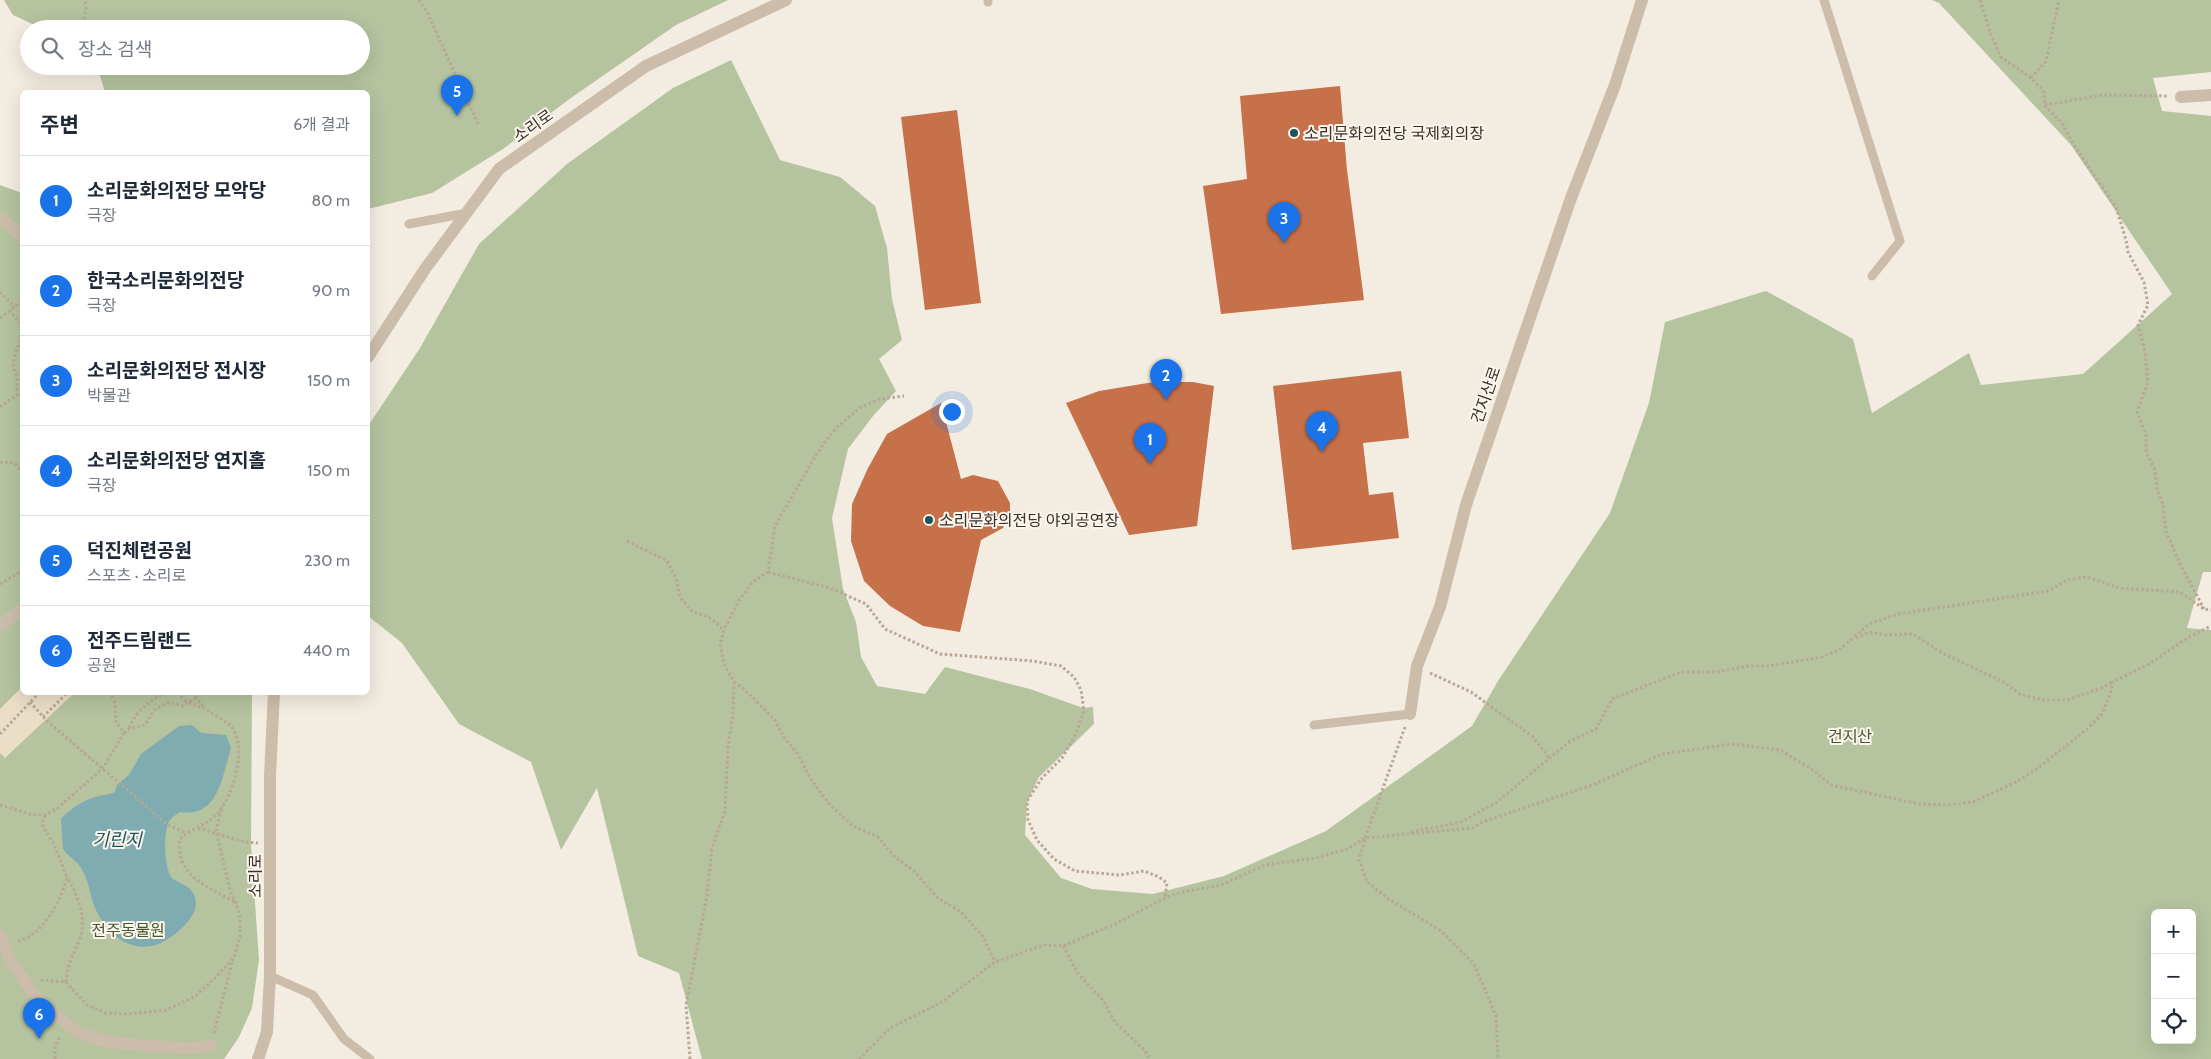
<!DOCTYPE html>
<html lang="ko">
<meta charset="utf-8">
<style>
:root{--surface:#fff;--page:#f6f6f7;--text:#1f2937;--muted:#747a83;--line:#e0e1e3;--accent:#1a73e8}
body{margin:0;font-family:Cabin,"Noto Sans KR",sans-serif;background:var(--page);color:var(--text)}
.controls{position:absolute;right:15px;bottom:15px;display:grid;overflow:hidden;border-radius:8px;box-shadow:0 5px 20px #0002}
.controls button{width:45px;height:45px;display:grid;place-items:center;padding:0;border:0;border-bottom:1px solid var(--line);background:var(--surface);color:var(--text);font:25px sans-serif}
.you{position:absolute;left:951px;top:411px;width:18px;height:18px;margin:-12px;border:4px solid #fff;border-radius:50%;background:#1a73e8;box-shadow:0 0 0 8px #1a73e833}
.badge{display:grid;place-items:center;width:32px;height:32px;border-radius:50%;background:var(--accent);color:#fff;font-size:16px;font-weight:700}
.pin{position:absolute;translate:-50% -41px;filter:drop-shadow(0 1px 2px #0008)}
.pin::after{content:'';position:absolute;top:26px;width:18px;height:15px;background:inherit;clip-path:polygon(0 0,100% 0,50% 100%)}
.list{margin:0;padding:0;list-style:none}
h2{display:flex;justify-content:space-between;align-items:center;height:65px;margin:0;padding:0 20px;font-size:21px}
h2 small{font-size:16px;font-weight:400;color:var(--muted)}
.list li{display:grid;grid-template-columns:32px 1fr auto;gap:15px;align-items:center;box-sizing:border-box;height:90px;padding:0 20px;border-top:1px solid var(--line)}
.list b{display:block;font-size:19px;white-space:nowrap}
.list p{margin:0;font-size:16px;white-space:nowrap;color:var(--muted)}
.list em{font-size:16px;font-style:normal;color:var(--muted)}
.icon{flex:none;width:28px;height:28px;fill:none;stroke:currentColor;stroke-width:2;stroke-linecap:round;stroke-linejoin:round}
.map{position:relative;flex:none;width:2211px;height:1059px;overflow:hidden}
.search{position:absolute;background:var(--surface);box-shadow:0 5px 20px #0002;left:20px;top:20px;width:350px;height:55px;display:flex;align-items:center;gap:12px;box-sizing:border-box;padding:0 18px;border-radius:28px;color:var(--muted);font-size:19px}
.panel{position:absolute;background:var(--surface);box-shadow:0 5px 20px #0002;left:20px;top:90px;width:350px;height:605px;border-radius:8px}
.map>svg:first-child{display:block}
</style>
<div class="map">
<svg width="2211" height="1059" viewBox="0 0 2211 1059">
<rect width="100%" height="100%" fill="#f3ece0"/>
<g fill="#b5c39f" fill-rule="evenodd">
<polygon points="4,0 728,0 676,25 568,100 503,149 432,193 368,209 368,92 105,92 97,66 361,66 361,29 43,29 13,15"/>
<path d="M 1932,0 L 2211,0 L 2211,72 L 2153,78 L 2162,111 L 2211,116 L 2211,572 L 2203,572 L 2187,628 L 2211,630 L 2211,1059 L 702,1059 L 679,973 L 638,956 L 597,788 L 561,850 L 531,762 L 459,724 L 402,643 L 368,616 L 368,426 L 420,348 L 479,244 L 567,164 L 673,88 L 731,60 L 780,160 L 840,177 L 875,206 L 887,248 L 892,299 L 902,340 L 879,359 L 896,391 L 873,416 L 848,449 L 832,518 L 843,589 L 856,622 L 861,657 L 877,686 L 925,694 L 945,667 L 1030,689 L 1083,708 L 1093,707 L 1094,724 L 1039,777 L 1027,802 L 1025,835 L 1061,878 L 1092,889 L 1153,894 L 1224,876 L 1326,831 L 1472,726 L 1498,681 L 1610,513 L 1649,403 L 1665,322 L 1766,291 L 1853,339 L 1872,413 L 1969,353 L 1981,385 L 2083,374 L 2172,294 L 2071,145 L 1939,3 ZM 2155,913 L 2192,913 L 2192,1040 L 2155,1040 Z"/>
<polygon points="0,185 22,193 22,692 252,693 251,845 259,960 252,1008 239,1037 224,1059 0,1059"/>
</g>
<polygon fill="#ebdec7" points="22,687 22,692 74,693 5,758 0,753 0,709"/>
<path fill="#7eacb1" d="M 192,725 L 201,733 L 226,735 L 231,748 C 222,776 219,818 180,812 C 177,814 173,816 171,819 C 162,828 164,869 172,878 C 176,882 184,884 189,888 C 210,909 178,934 161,943 C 132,956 107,934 95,908 C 90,895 89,881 81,868 C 77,861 68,856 63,849 L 61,819 C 69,810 83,800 95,797 C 103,795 108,795 115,792 L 117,785 L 129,775 L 141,754 L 179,726 Z"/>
<g fill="#c7714b">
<polygon points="1340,86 1347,170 1364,300 1221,314 1203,186 1247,179 1240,96"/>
<polygon points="957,110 981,303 925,310 901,117"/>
<polygon points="1401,371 1409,438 1363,443 1369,495 1393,492 1399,538 1292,550 1273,386"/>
<polygon points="1154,382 1193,382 1214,386 1197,526 1129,535 1066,403 1099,391"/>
<polygon points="941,403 961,479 973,475 998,481 1010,503 1010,512 1003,528 981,540 960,632 923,626 890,606 864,581 851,541 852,504 868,468 887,434"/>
</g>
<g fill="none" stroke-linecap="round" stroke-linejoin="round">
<g stroke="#b8a795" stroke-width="3" stroke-dasharray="2.5 2.5" stroke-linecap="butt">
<polyline points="419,0 427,12 478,124"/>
<polyline points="1980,0 1991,35 2001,57 2031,78 2044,92 2045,106 2062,123 2075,147 2116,207 2126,240 2128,252 2144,282 2148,305 2138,325 2145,351 2148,382 2137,412 2146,435 2146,452 2155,470 2157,489 2163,504 2166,531 2180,564 2204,609"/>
<polyline points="83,29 86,8 85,0"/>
<polyline points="2031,78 2046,61 2059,0"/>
<polyline points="2045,105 2102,95 2168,96"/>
<polyline points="0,292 15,307"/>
<polyline points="0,318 22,301"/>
<polyline points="0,407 17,395 17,377 13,367 15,354 21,338 22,325 10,311"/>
<polyline points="0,462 14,463 22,473"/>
<polyline points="15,464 22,466"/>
<polyline points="627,541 667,561 676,578 680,597 693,612 709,617 724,630"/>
<polyline points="768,572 830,588 866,604 885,629 940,654 1033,661 1061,666 1074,677 1081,690 1084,711 1076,734 1062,758 1042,778 1027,801 1028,820 1037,840 1054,859 1075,871 1120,875 1144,871 1159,877 1167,883 1165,898"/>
<polyline points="0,584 22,571"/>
<polyline points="1856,638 1869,632 1884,635 1913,634 1946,655 2004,682 2021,695 2045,700 2067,700 2102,688 2112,682"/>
<polyline points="1430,673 1471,692 1533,737 1549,758"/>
<polyline points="734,682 744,689 775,720 785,739 798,754 810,778 831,806 853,826 878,837 895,857 913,870 938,898 961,912 982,935 995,962"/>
<path d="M 178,692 C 185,704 195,704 207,710 C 213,714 220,718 226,722 C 252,739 233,799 215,816 C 204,826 190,829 180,839 C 175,877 209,887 237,903"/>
<polyline points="193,692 204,708"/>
<polyline points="30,702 46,720 168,825 186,833"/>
<polyline points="43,717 68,692"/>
<polyline points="1405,727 1365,838 1359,860 1367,882 1389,899 1441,931 1474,964 1496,1016 1498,1059"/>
<path d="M 129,728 C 137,710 148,703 165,692"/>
<polyline points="124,733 129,729 145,725 154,710 169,702 183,706 196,698"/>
<polyline points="0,734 40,692"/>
<polyline points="0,805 29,814 45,815 58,808 103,768 124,733 116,722 115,704 111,692"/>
<polyline points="198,828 245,842 258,843"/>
<polyline points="1411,832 1461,822 1497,802 1570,741 1596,729 1612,699 1681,672 1716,672 1749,666 1768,666 1822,657 1839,650 1869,624 1898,614 2048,591 2067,580 2087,577 2119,588 2180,592 2204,609 2211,610"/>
<path d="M 18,941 C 42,937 62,899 67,877 L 54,844 L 43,827 L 42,822 L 45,815"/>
<polyline points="1063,946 1079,975 1103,1000 1115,1022 1145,1051 1150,1059"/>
<polyline points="41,980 66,982 87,1005 106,1013 128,1014 166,1010 194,997 215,978 233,959 240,937 240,914 230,890 216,831 222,806"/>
<path d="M 66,982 C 67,966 73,955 79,941 C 88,918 78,896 67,877"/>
<polyline points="214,1033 233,959"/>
<polyline points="55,1059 55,1047 60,1035"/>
<polyline points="690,1059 686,1005 707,896 712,848 725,811 728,748 733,715 734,682 724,664 720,645 724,630 739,600 754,581 768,572 775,526 817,453 836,428 861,407 880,399 904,396"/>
<polyline points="859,1059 890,1028 942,1002 995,962 1044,945 1063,946 1115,924 1165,898 1182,892 1221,885 1265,865 1316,858 1347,849 1365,838 1472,828 1485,821 1595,784 1662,754 1732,744 1780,750 1814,771 1831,785 1919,804 1947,805 1973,802 2014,783 2038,768 2086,730 2102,714 2111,692 2112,682 2149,664 2189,637 2211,626"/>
</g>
<g stroke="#ccbdab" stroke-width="9">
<polyline points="988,0 988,2"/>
<polyline points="1824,0 1900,241 1872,276"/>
<polyline points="409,224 467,213"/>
<polyline points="1314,725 1410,714"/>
<polyline points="270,976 313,995 344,1039 370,1059"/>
</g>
<g stroke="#ccbdab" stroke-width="12">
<polyline points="0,218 22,236"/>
<polyline points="0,626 22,608"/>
<polyline points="0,935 11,962 39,1001 77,1032 103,1041 147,1046 190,1048 211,1046"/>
</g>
<g stroke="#ccbdab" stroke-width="12">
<polyline points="2181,97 2211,95"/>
<polyline points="1410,714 1417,666 1440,607 1466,505 1571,198 1615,85 1642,0"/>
</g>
<g stroke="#ccbdab" stroke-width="12">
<polyline points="368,357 425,269 499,169 646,66 786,0"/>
<polyline points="258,1059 267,1032 270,976 270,776 274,692"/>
</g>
</g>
<g fill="#1f545c" stroke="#fbf5ed" stroke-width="2">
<circle cx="1294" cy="133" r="5"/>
<circle cx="929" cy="520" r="5"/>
</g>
<g text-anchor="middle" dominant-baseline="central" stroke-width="4" stroke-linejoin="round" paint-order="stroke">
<g font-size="16" fill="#3a302b" stroke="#fbf5ed">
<text transform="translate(533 126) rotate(-35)">소리로</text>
<text transform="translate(1486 395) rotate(-71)">건지산로</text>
<text transform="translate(255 876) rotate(-90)">소리로</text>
</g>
<g font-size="16" fill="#3a302b" stroke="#fbf5ed" text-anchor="start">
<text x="1304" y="133">소리문화의전당 국제회의장</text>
<text x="939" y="520">소리문화의전당 야외공연장</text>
</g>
<g font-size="16" fill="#46592e" stroke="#fbf5ed">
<text x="1850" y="736">건지산</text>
<text x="128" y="930">전주동물원</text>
</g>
<g font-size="18" font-style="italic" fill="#1f545c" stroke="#fbf5ed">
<text x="117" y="840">기린지</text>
</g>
</g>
</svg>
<div class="controls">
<button>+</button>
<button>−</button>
<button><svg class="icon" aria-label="locate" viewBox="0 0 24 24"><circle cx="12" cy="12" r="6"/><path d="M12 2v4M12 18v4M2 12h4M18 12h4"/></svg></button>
</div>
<div class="you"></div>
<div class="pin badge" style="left:1150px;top:464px">1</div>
<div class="pin badge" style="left:1166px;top:400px">2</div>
<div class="pin badge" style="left:1284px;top:243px">3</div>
<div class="pin badge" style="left:1322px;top:452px">4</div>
<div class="pin badge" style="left:457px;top:116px">5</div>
<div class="pin badge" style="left:39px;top:1039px">6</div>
<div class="search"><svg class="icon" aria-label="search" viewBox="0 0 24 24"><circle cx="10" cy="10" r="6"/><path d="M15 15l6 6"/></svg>장소 검색</div>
<section class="panel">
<h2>주변<small>6개 결과</small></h2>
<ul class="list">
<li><span class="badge">1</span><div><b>소리문화의전당 모악당</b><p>극장</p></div><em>80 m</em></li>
<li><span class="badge">2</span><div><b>한국소리문화의전당</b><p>극장</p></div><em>90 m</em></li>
<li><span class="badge">3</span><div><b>소리문화의전당 전시장</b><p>박물관</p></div><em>150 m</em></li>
<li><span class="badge">4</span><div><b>소리문화의전당 연지홀</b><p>극장</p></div><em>150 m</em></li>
<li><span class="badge">5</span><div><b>덕진체련공원</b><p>스포츠 · 소리로</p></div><em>230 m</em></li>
<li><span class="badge">6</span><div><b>전주드림랜드</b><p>공원</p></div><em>440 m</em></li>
</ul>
</section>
</div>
